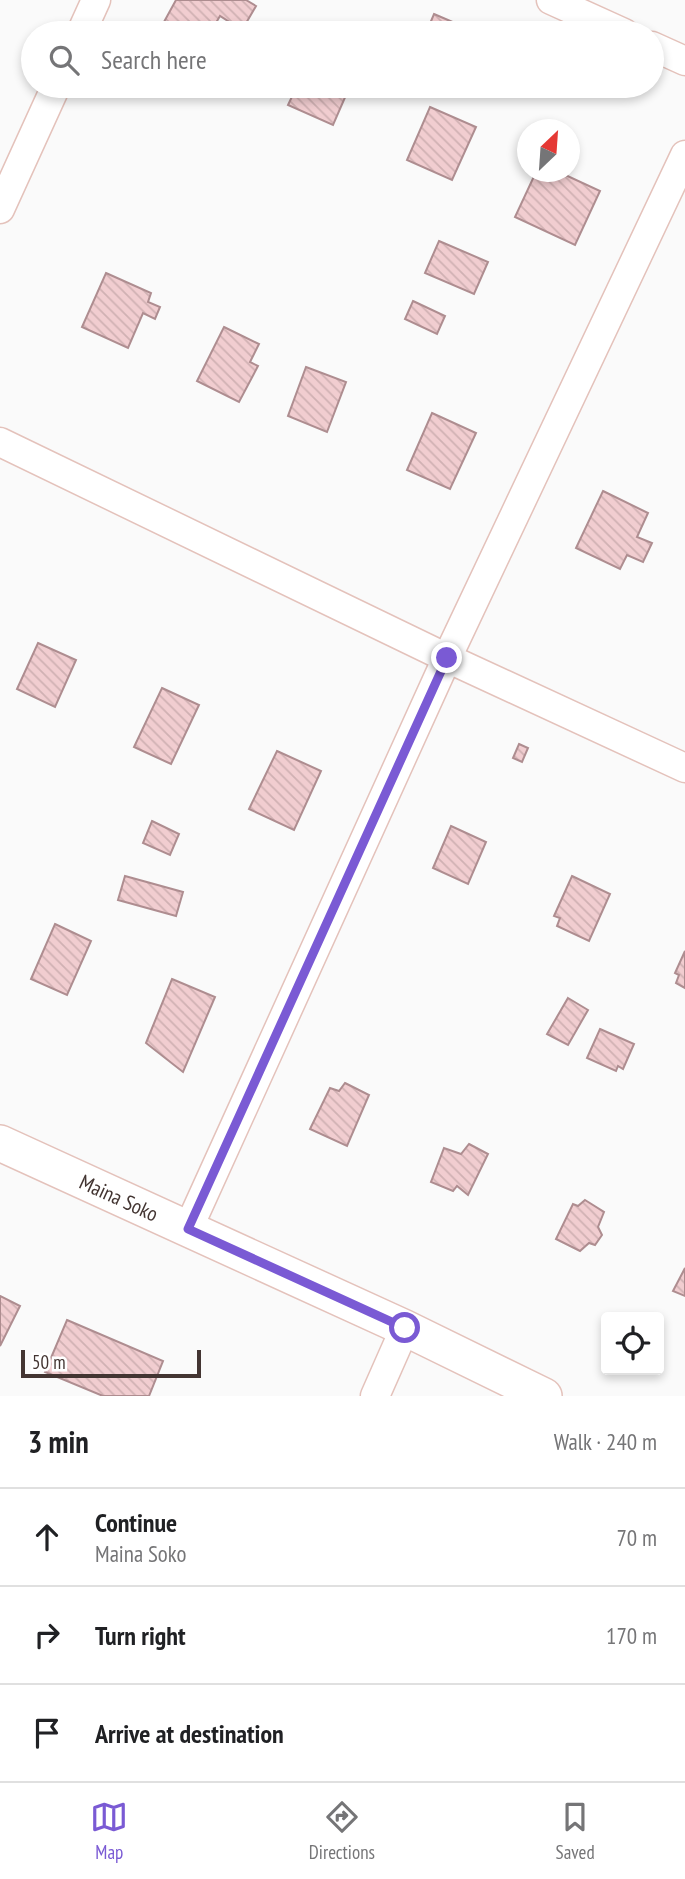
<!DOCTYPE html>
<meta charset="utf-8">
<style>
:root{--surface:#fff;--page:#f6f6f6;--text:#202124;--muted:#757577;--line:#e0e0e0;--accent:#7a5ad4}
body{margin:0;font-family:"PT Sans Narrow",sans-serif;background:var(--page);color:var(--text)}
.controls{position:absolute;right:21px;bottom:21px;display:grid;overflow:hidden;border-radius:7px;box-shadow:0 4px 10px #0003}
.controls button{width:63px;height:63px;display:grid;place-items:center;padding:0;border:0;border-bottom:2px solid var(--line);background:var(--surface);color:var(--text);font:35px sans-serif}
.compass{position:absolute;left:517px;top:119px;width:63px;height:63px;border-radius:50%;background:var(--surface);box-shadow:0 4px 10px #0003;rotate:25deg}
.scale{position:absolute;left:21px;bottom:18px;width:180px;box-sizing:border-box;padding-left:7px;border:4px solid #433532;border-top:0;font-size:19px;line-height:24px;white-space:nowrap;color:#433532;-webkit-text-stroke:5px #fff;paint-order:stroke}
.stop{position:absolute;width:21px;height:21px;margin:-16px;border:5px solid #7a5ad4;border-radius:50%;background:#fff}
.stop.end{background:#7a5ad4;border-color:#fff;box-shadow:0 2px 7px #0008}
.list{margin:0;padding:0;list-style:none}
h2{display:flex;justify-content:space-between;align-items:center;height:91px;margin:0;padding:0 28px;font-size:30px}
h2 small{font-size:23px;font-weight:400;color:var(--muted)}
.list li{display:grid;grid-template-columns:46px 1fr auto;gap:21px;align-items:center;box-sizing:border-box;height:98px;padding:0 28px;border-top:2px solid var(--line)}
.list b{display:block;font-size:26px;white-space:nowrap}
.list p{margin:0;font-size:23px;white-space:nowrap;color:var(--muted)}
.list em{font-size:23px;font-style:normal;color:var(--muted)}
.icon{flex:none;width:38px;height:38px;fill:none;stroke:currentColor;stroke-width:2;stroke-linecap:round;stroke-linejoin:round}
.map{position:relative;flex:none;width:685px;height:1396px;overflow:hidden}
.search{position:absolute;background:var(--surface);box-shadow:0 4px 10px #0003;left:21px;right:21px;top:21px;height:77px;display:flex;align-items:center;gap:18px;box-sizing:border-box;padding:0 24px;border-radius:38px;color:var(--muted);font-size:26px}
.sheet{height:385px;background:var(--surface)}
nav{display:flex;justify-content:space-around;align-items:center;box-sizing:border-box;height:98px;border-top:2px solid var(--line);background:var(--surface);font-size:19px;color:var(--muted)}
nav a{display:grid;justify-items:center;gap:4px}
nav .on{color:var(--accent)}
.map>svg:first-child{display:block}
</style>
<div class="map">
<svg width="685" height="1396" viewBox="0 0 685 1396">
<defs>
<pattern id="building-back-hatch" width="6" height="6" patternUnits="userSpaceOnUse" patternTransform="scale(1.75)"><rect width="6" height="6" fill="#f1cdd0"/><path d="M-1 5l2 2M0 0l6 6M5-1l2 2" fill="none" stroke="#d0b1b3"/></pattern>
</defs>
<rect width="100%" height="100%" fill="#fafafa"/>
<g fill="url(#building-back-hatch)" stroke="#ae8d90" stroke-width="2">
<polygon points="176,0 246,0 256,6 242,30 220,16 210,33 163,33 159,31"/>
<polygon points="434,14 469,29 467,33 426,33"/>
<polygon points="297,86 350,86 333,125 288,105"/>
<polygon points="430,107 476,127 452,180 407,160"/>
<polygon points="536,172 559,172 600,191 575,245 515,217"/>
<polygon points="439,241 488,262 474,294 425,273"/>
<polygon points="106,273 151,293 148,302 160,307 155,319 143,313 128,348 82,327"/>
<polygon points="413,301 445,316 437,334 405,319"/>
<polygon points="224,327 259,344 250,362 258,366 239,402 197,381"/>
<polygon points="306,367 346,382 327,432 288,416"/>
<polygon points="432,413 476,433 450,489 407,470"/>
<polygon points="603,491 648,513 637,537 652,543 643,562 627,555 620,569 576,548"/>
<polygon points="38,643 76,660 55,707 17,689"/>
<polygon points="162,688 199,705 171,764 134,747"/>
<polygon points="519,744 528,748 522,762 513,758"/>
<polygon points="277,751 321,771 294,830 249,809"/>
<polygon points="152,821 179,834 170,855 143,843"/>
<polygon points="451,826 486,842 468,884 433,868"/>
<polygon points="125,876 183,892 176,916 118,900"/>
<polygon points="572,876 610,894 589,941 557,926 560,918 554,916"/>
<polygon points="55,924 91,941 67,995 31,979"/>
<polygon points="685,951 685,988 676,983 679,975 675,973"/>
<polygon points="172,979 215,997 183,1072 146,1043"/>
<polygon points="568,998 588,1010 568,1045 547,1034"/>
<polygon points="600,1029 634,1044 623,1069 618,1066 616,1071 587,1058"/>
<polygon points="345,1083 369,1095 347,1146 310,1129 330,1088 339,1091"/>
<polygon points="469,1144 488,1154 468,1195 457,1186 453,1191 431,1182 444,1148 461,1154"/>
<polygon points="585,1200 604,1212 598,1227 602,1235 595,1245 589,1243 580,1251 556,1239 573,1204 578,1206"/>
<polygon points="685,1268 685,1296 673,1291"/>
<polygon points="0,1296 20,1306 0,1346"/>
<polygon points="67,1320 163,1361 149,1396 103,1396 45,1372"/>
</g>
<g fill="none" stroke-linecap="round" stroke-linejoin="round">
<defs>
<g id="minor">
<polyline points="551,0 624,33"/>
<polyline points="81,33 96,0"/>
<polyline points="652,46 685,61"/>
<polyline points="0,209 56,86"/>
<polyline points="0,442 447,658 685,768"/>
<polyline points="188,1229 447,658 685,155"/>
<polyline points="375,1396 405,1328"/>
</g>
<g id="tertiary">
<path id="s1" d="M 0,1143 L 405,1328 L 544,1396"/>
</g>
</defs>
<use href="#minor" stroke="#e4c2bb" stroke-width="31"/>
<use href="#tertiary" stroke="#e4c2bb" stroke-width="38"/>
<use href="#minor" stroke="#fff" stroke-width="28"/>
<use href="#tertiary" stroke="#fff" stroke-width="35"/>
</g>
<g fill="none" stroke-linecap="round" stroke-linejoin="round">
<polyline stroke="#7a5ad4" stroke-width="9" points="405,1328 188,1229 447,658"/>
</g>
<g text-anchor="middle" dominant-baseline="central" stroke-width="7" stroke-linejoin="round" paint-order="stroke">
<g font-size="21" fill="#433532" stroke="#fff">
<text stroke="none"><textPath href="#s1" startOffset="131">Maina Soko</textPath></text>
</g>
</g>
</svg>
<div class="controls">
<button><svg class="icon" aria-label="locate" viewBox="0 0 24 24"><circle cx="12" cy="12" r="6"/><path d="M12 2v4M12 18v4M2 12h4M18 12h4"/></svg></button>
</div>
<svg class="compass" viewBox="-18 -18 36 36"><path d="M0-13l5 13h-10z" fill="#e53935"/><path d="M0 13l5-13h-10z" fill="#757577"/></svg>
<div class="scale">50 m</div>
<div class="stop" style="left:405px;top:1328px"></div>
<div class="stop end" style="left:447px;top:658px"></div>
<div class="search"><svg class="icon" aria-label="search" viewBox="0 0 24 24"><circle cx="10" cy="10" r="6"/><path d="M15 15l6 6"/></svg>Search here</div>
</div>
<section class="sheet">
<h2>3 min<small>Walk · 240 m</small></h2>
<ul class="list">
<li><svg class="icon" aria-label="ahead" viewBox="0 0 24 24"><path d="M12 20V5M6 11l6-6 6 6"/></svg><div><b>Continue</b><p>Maina Soko</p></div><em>70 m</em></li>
<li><svg class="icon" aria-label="right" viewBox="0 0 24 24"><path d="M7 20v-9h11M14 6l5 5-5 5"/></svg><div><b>Turn right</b></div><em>170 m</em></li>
<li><svg class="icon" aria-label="arrive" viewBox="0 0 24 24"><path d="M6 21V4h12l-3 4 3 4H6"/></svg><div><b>Arrive at destination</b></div></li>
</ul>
</section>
<nav>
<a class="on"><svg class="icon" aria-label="map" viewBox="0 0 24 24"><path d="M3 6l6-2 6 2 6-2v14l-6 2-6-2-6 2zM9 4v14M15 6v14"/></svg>Map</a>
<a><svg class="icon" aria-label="directions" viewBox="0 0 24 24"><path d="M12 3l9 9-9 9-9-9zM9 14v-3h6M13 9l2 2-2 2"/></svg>Directions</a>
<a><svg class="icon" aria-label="saved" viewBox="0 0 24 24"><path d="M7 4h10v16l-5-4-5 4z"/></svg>Saved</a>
</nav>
